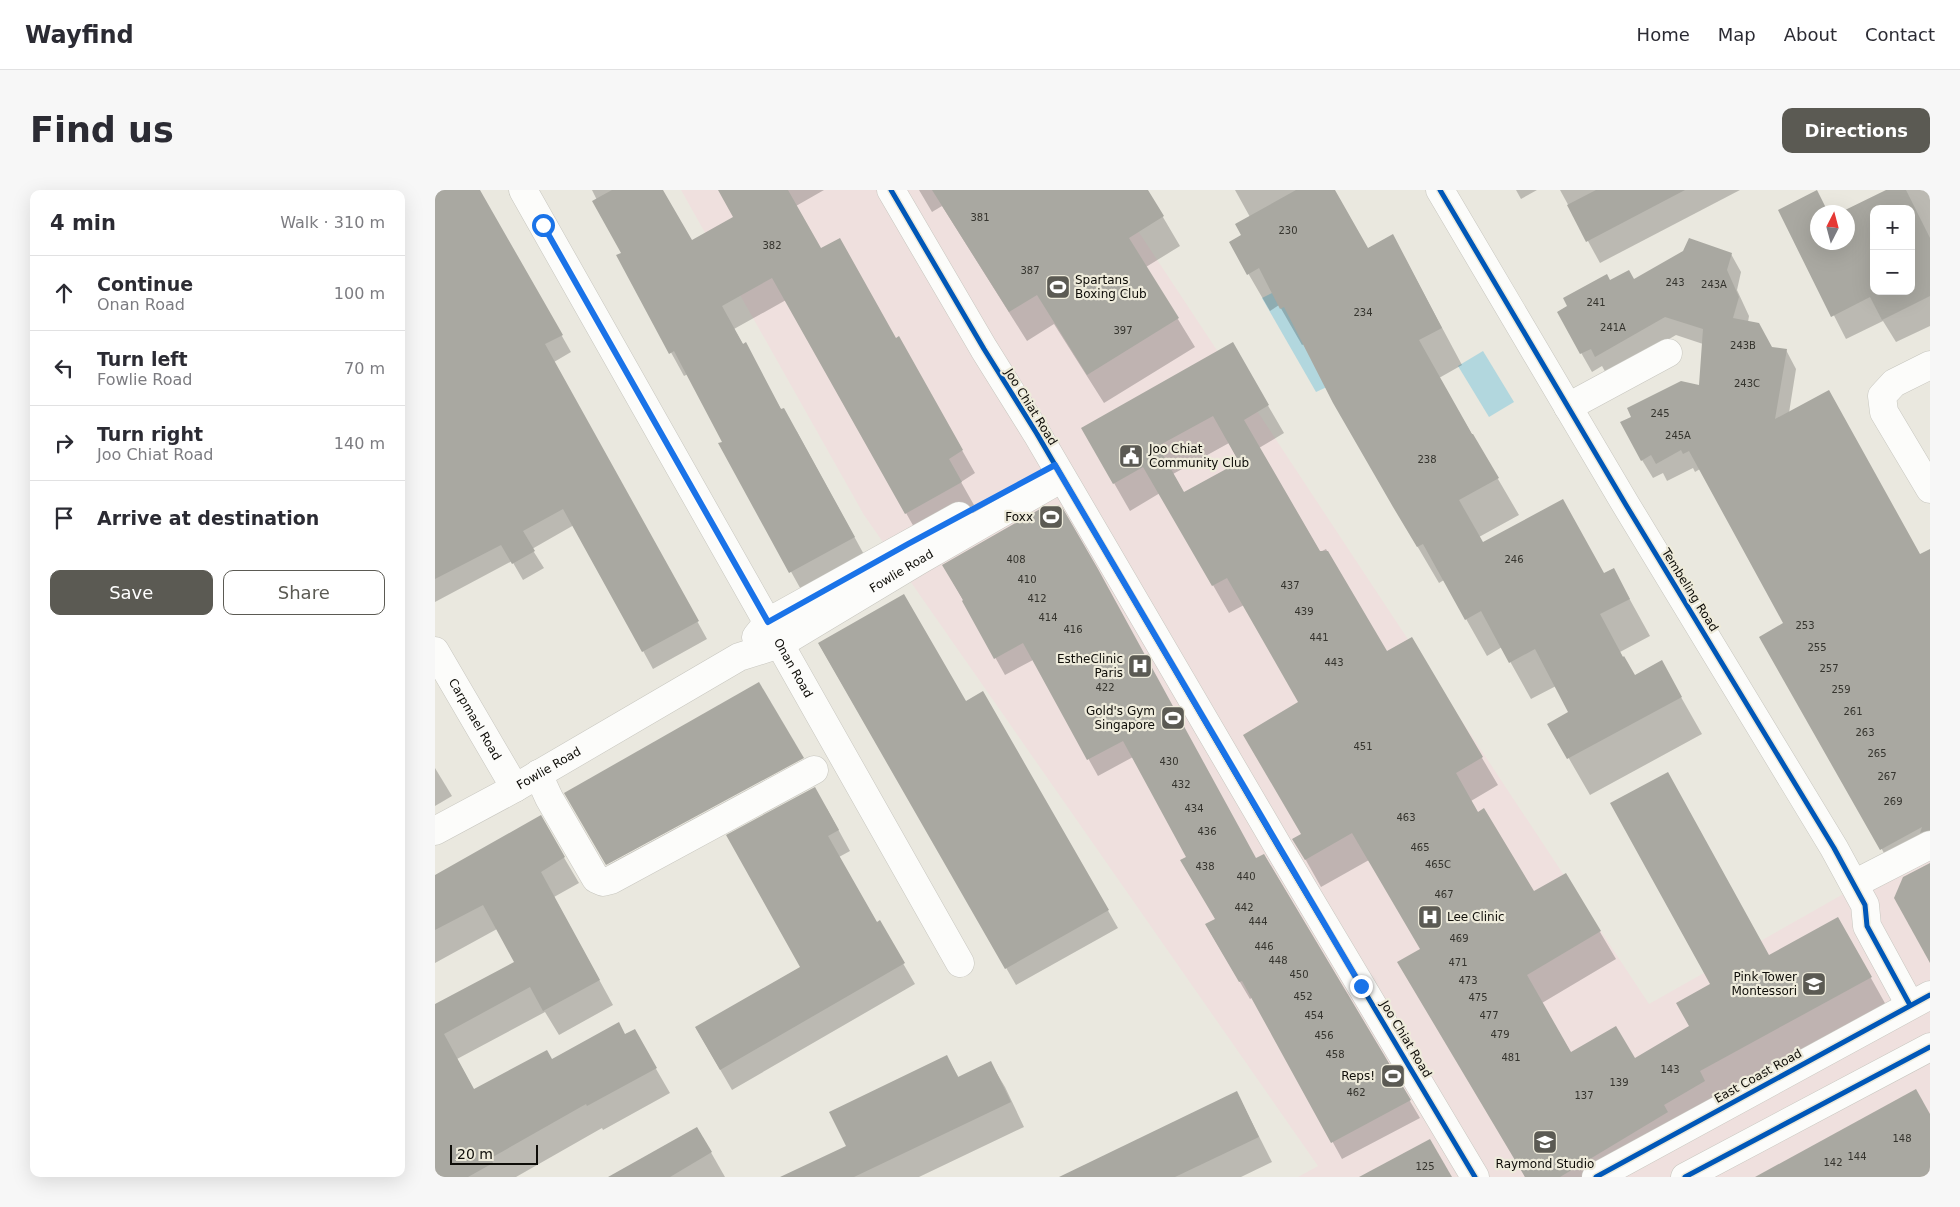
<!DOCTYPE html>
<meta charset="utf-8">
<style>
:root{--surface:#fff;--page:#f7f7f7;--text:#2b2b33;--muted:#7c7c81;--line:#e1e1e2;--accent:#5b5a53}
body{margin:0;font-family:"DejaVu Sans",sans-serif;background:var(--page);color:var(--text)}
.controls{position:absolute;right:15px;top:15px;display:grid;overflow:hidden;border-radius:10px;box-shadow:0 5px 20px #0002}
.controls button{width:45px;height:45px;display:grid;place-items:center;padding:0;border:0;border-bottom:1px solid var(--line);background:var(--surface);color:var(--text);font:25px sans-serif}
.compass{position:absolute;left:1375px;top:15px;width:45px;height:45px;border-radius:50%;background:var(--surface);box-shadow:0 5px 20px #0002;rotate:6deg}
.scale{position:absolute;left:15px;bottom:12px;width:88px;box-sizing:border-box;padding-left:5px;border:2px solid #0e0d08;border-top:0;font-size:14px;line-height:18px;white-space:nowrap;color:#0e0d08;-webkit-text-stroke:4px #eeebdb;paint-order:stroke}
.stop{position:absolute;width:15px;height:15px;margin:-11px;border:4px solid #1a73e8;border-radius:50%;background:#fff}
.stop.end{background:#1a73e8;border-color:#fff;box-shadow:0 1px 5px #0008}
.list{margin:0;padding:0;list-style:none}
h2{display:flex;justify-content:space-between;align-items:center;height:65px;margin:0;padding:0 20px;font-size:21px}
h2 small{font-size:16px;font-weight:400;color:var(--muted)}
.list li{display:grid;grid-template-columns:32px 1fr auto;gap:15px;align-items:center;box-sizing:border-box;height:75px;padding:0 20px;border-top:1px solid var(--line)}
.list b{display:block;font-size:19px;white-space:nowrap}
.list p{margin:0;font-size:16px;white-space:nowrap;color:var(--muted)}
.list em{font-size:16px;font-style:normal;color:var(--muted)}
.actions{display:flex;gap:10px;padding:15px 20px}
.actions a{flex:1;padding:11px 0;border:1px solid var(--accent);border-radius:10px;text-align:center;font-size:18px;color:var(--accent)}
.actions .main{background:var(--accent);color:#fff}
.icon{flex:none;width:28px;height:28px;fill:none;stroke:currentColor;stroke-width:2;stroke-linecap:round;stroke-linejoin:round}
.map{position:relative;flex:none;width:1495px;height:987px;overflow:hidden;border-radius:10px}
header{display:flex;align-items:center;gap:30px;box-sizing:border-box;height:70px;padding:0 25px;background:var(--surface);border-bottom:1px solid var(--line)}
header strong{font-size:24px}
nav{display:flex;gap:28px;margin-inline-start:auto;font-size:18px}
.intro{display:flex;align-items:center;justify-content:space-between;box-sizing:border-box;height:120px;padding:0 30px}
h1{margin:0;font-size:35px}
.button{padding:12px 22px;border-radius:10px;background:var(--accent);color:#fff;font-size:18px;font-weight:700}
main{display:flex;gap:30px;padding:0 30px}
aside{flex:1;background:var(--surface);border-radius:10px;box-shadow:0 5px 20px #0002}
.map>svg:first-child{display:block}
</style>
<header>
<strong>Wayfind</strong>
<nav><a>Home</a><a>Map</a><a>About</a><a>Contact</a></nav>
</header>
<div class="intro"><h1>Find us</h1><a class="button">Directions</a></div>
<main>
<aside>
<h2>4 min<small>Walk · 310 m</small></h2>
<ul class="list">
<li><svg class="icon" aria-label="ahead" viewBox="0 0 24 24"><path d="M12 20V5M6 11l6-6 6 6"/></svg><div><b>Continue</b><p>Onan Road</p></div><em>100 m</em></li>
<li><svg class="icon" aria-label="left" viewBox="0 0 24 24"><path d="M17 20v-9H6M10 6l-5 5 5 5"/></svg><div><b>Turn left</b><p>Fowlie Road</p></div><em>70 m</em></li>
<li><svg class="icon" aria-label="right" viewBox="0 0 24 24"><path d="M7 20v-9h11M14 6l5 5-5 5"/></svg><div><b>Turn right</b><p>Joo Chiat Road</p></div><em>140 m</em></li>
<li><svg class="icon" aria-label="arrive" viewBox="0 0 24 24"><path d="M6 21V4h12l-3 4 3 4H6"/></svg><div><b>Arrive at destination</b></div></li>
</ul>
<div class="actions"><a class="main">Save</a><a>Share</a></div>
</aside>
<div class="map">
<svg width="1495" height="987" viewBox="0 0 1495 987">
<rect width="100%" height="100%" fill="#eae8df"/>
<polygon fill="#efe0de" points="246,0 676,0 1214,814 1495,655 1495,987 863,987 883,976 429,325"/>
<g fill="#b2d7de">
<polygon points="843,100 894,196 881,202 827,108"/>
<polygon points="1048,161 1079,212 1054,227 1023,176"/>
</g>
<g fill="#0003" fill-rule="evenodd">
<polygon points="0,0 44,0 136,162 119,172 272,449 218,479 139,335 97,359 109,378 88,390 77,371 0,412"/>
<polygon points="157,0 227,0 256,52 300,27 284,0 389,0 361,16 386,60 461,149 463,148 540,283 526,292 539,315 484,346 351,110 299,139 347,221 362,242 432,370 369,405 285,254 288,252 253,184 249,186 183,66 188,63"/>
<polygon points="484,0 712,0 745,56 711,77 760,157 669,213 619,134 592,151 507,16 497,22"/>
<polygon points="800,0 899,0 932,59 958,46 1027,175 1004,188 1084,325 1044,347 1048,354 1169,384 1178,379 1215,446 1185,462 1188,468 1200,487 1226,472 1267,544 1155,605 1114,534 1135,522 1121,496 1096,509 1067,457 1052,466 1009,390 1004,393 981,354 869,154 867,155 844,115 835,121 795,52 808,45 815,27"/>
<polygon points="1081,0 1102,0 1086,9"/>
<polygon points="1125,0 1305,0 1165,73"/>
<path d="M 1454,0 L 1495,0 L 1495,136 L 1461,152 L 1448,131 L 1411,149 L 1345,20 L 1381,2 L 1393,22 L 1382,22 L 1382,52 L 1412,52 L 1412,22 L 1409,22 ZM 1439,19 L 1476,19 L 1476,101 L 1439,101 Z"/>
<polygon points="1296,64 1306,82 1302,100 1314,126 1313,132 1337,158 1351,160 1361,179 1354,223 1485,366 1495,360 1495,658 1457,677 1326,447 1350,434 1265,279 1260,282 1258,278 1232,291 1228,283 1218,288 1207,270 1265,197 1268,154 1241,145 1172,185 1167,176 1157,182 1123,122 1175,92 1198,90"/>
<path d="M 797,154 L 849,243 L 824,258 L 885,362 L 891,359 L 951,463 L 976,448 L 1063,595 L 1036,611 L 1043,623 L 1099,703 L 1165,742 L 1181,769 L 1107,813 L 1136,863 L 1200,869 L 1256,837 L 1334,766 L 1418,756 L 1451,815 L 1186,987 L 1090,987 L 987,759 L 934,670 L 886,697 L 859,649 L 868,644 L 865,513 L 809,415 L 794,423 L 725,303 L 695,321 L 648,239 ZM 794,253 L 805,273 L 749,303 L 738,284 Z"/>
<polygon points="509,376 821,670 829,665 985,928 907,969 818,807 815,809 771,735 781,730 753,667 698,567 663,586 598,470 570,485"/>
<polygon points="384,454 531,513 548,503 683,738 581,795"/>
<polygon points="368,570 377,585 182,691 173,675"/>
<polygon points="0,578 17,606 0,616"/>
<polygon points="392,619 415,661 404,667 442,733 444,732 480,794 297,900 261,838 366,777"/>
<polygon points="105,627 144,693 119,707 178,815 124,845 110,822 22,869 39,900 199,841 235,903 168,940 167,938 81,987 0,987 0,816 81,772 62,739 0,773 0,686"/>
<polygon points="512,867 524,888 555,872 570,897 589,937 484,987 387,987 412,957"/>
<polygon points="802,903 837,972 806,987 626,987"/>
<polygon points="262,938 290,987 176,987"/>
</g>
<g fill="#a9a8a1" fill-rule="evenodd">
<polygon points="0,0 45,0 128,145 110,154 264,431 207,462 128,319 88,341 100,361 77,374 66,355 0,389"/>
<polygon points="177,0 228,0 257,50 298,27 283,0 353,0 386,58 405,48 461,148 464,146 528,260 514,269 527,292 470,324 337,88 287,116 308,154 311,152 346,219 349,218 420,347 354,383 283,253 287,252 239,161 234,164 181,65 186,63 157,11"/>
<polygon points="497,0 713,0 729,26 694,48 744,128 652,185 602,105 574,122"/>
<polygon points="861,0 900,0 933,58 958,44 1007,138 984,150 1037,244 1038,244 1064,288 1024,310 1048,352 1128,309 1169,383 1179,378 1195,409 1165,424 1188,467 1189,466 1200,485 1227,470 1247,507 1132,569 1112,534 1133,522 1100,459 1074,473 1046,421 1030,430 988,354 982,357 958,317 898,213 849,117 845,119 824,78 812,85 794,52 806,45 800,34"/>
<polygon points="1161,0 1250,0 1151,52 1132,15"/>
<path d="M 1382,0 L 1393,22 L 1382,22 L 1382,52 L 1412,52 L 1412,22 L 1406,22 L 1451,0 L 1471,0 L 1495,48 L 1495,106 L 1447,130 L 1435,107 L 1396,127 L 1343,20 ZM 1439,19 L 1476,19 L 1476,101 L 1439,101 Z"/>
<polygon points="1254,48 1297,63 1292,80 1304,107 1298,128 1324,133 1337,157 1352,159 1340,229 1394,200 1485,364 1495,359 1495,640 1485,643 1487,637 1445,660 1324,447 1348,433 1254,261 1248,264 1246,260 1221,274 1216,265 1206,271 1185,232 1196,227 1192,218 1246,191 1264,195 1268,139 1230,127 1160,167 1156,159 1145,164 1122,122 1132,116 1128,108 1172,84 1175,90 1194,80 1199,89 1248,61"/>
<path d="M 798,152 L 834,215 L 809,230 L 885,361 L 893,361 L 952,461 L 977,447 L 1048,567 L 1021,583 L 1043,622 L 1049,618 L 1099,701 L 1131,683 L 1166,741 L 1092,785 L 1136,862 L 1181,836 L 1200,868 L 1254,836 L 1241,813 L 1275,794 L 1175,613 L 1233,582 L 1334,765 L 1403,727 L 1437,787 L 1265,881 L 1270,891 L 1229,915 L 1233,922 L 1125,987 L 1090,987 L 962,772 L 985,759 L 917,643 L 870,670 L 857,649 L 866,644 L 808,545 L 863,512 L 792,388 L 777,396 L 708,277 L 678,294 L 646,238 ZM 778,226 L 804,272 L 749,302 L 723,256 Z"/>
<polygon points="612,315 627,317 663,379 821,668 829,664 976,910 896,953 807,791 804,792 770,734 780,729 745,670 751,667 688,551 652,570 588,453 559,469 527,411 528,410 507,375"/>
<polygon points="469,404 531,511 548,501 674,720 570,779 383,453"/>
<polygon points="324,492 369,568 171,675 129,603"/>
<polygon points="380,597 404,640 393,646 442,732 445,730 470,773 285,880 260,837 365,777 291,645"/>
<polygon points="106,625 130,667 106,682 165,790 108,821 95,797 9,844 39,899 112,860 117,869 184,832 190,844 200,839 222,878 152,916 151,914 56,968 58,973 33,987 0,987 0,814 79,772 48,715 0,740 0,685"/>
<polygon points="1495,673 1495,773 1459,708 1468,687"/>
<polygon points="512,865 523,887 556,871 576,912 419,987 345,987 411,956 394,922"/>
<polygon points="1481,899 1495,924 1495,987 1320,987"/>
<polygon points="802,901 824,947 740,987 624,987"/>
<polygon points="262,937 277,962 235,987 173,987"/>
<polygon points="995,949 1017,987 924,987"/>
</g>
<g fill="none" stroke-linecap="round" stroke-linejoin="round">
<defs>
<g id="street">
<path id="s1" d="M 88,0 L 525,773"/>
<polyline points="1005,0 1191,315 1399,658 1430,715 1432,736 1475,815"/>
<polyline points="1495,175 1459,193 1447,206 1449,222 1495,299"/>
<polyline points="1133,217 1233,163"/>
<polyline points="321,447 333,432 524,326"/>
<path id="s2" d="M 0,461 L 80,598"/>
<polyline points="103,584 114,608 161,689 168,692 176,690 379,580"/>
<path id="s3" d="M 0,641 L 80,598 L 304,467 L 345,454 L 483,371 L 627,288"/>
<polyline points="1419,694 1495,655"/>
</g>
<g id="secondary">
<polyline points="456,0 549,159 602,244 844,658 1040,987"/>
<polyline points="1161,987 1495,805"/>
<polyline points="1250,987 1495,857"/>
</g>
</defs>
<use href="#street" stroke="#c7c6bf" stroke-width="29"/>
<use href="#secondary" stroke="#c7c6bf" stroke-width="29"/>
<use href="#street" stroke="#fcfcfa" stroke-width="28"/>
<use href="#secondary" stroke="#fcfcfa" stroke-width="28"/>
<defs>
<g id="cycleway">
<polyline points="456,0 549,159 602,244 844,658 1040,987"/>
<polyline points="1005,0 1191,315 1399,658 1430,715 1432,736 1475,815"/>
<polyline points="1161,987 1495,805"/>
<polyline points="1250,987 1495,857"/>
</g>
</defs>
<use href="#cycleway" stroke="#eeebdb" stroke-width="8"/>
<use href="#cycleway" stroke="#0057b8" stroke-width="5"/>
</g>
<g fill="none" stroke-linecap="round" stroke-linejoin="round">
<polyline stroke="#1a73e8" stroke-width="6" points="108,35 333,432 473,354 620,275 926,796"/>
</g>
<defs>
<symbol id="stadium-square" viewBox="-11 -11 22 22"><rect x="-9" y="-9" width="18" height="18" rx="4" fill="#5b5a53" stroke="#eeebdb"/><path d="M0-5a6.5 5 0 1 0 0 10a6.5 5 0 1 0 0-10ZM-3.5-1.8h7v3.6h-7Z" fill="#fff"/></symbol>
<symbol id="civic-square" viewBox="-11 -11 22 22"><rect x="-9" y="-9" width="18" height="18" rx="4" fill="#5b5a53" stroke="#eeebdb"/><path d="M-.6-6.5H3V-4.5H.6V-3L4-1V1h2V6H-6V1h2V-1L-.6-3ZM-1.2 2.5V6h2.4V2.5Z" fill="#fff"/></symbol>
<symbol id="hospital-square" viewBox="-11 -11 22 22"><rect x="-9" y="-9" width="18" height="18" rx="4" fill="#5b5a53" stroke="#eeebdb"/><path d="M-5-5h3v3.5h4V-5h3V5h-3V1.5h-4V5h-3Z" fill="#fff"/></symbol>
<symbol id="school-square" viewBox="-11 -11 22 22"><rect x="-9" y="-9" width="18" height="18" rx="4" fill="#5b5a53" stroke="#eeebdb"/><path d="M0-5L7-2L0 1L-7-2ZM-4 1L0 2.5L4 1V4Q0 6-4 4Z" fill="#fff"/></symbol>
</defs>
<g fill-rule="evenodd">
<use href="#stadium-square" x="609" y="83" width="28" height="28"/>
<use href="#civic-square" x="682" y="252" width="28" height="28"/>
<use href="#stadium-square" x="602" y="313" width="28" height="28"/>
<use href="#hospital-square" x="691" y="462" width="28" height="28"/>
<use href="#stadium-square" x="724" y="514" width="28" height="28"/>
<use href="#hospital-square" x="981" y="713" width="28" height="28"/>
<use href="#school-square" x="1365" y="780" width="28" height="28"/>
<use href="#stadium-square" x="944" y="872" width="28" height="28"/>
<use href="#school-square" x="1096" y="938" width="28" height="28"/>
</g>
<g text-anchor="middle" dominant-baseline="central" stroke-width="4.5" stroke-linejoin="round" paint-order="stroke">
<g font-size="10" fill="#35342e">
<text x="545" y="27">381</text>
<text x="853" y="40">230</text>
<text x="337" y="55">382</text>
<text x="595" y="80">387</text>
<text x="1240" y="92">243</text>
<text x="1279" y="94">243A</text>
<text x="1161" y="112">241</text>
<text x="928" y="122">234</text>
<text x="1178" y="137">241A</text>
<text x="688" y="140">397</text>
<text x="1308" y="155">243B</text>
<text x="1312" y="193">243C</text>
<text x="1225" y="223">245</text>
<text x="1243" y="245">245A</text>
<text x="992" y="269">238</text>
<text x="581" y="369">408</text>
<text x="1079" y="369">246</text>
<text x="592" y="389">410</text>
<text x="855" y="395">437</text>
<text x="602" y="408">412</text>
<text x="869" y="421">439</text>
<text x="613" y="427">414</text>
<text x="1370" y="435">253</text>
<text x="638" y="439">416</text>
<text x="884" y="447">441</text>
<text x="1382" y="457">255</text>
<text x="899" y="472">443</text>
<text x="1394" y="478">257</text>
<text x="670" y="497">422</text>
<text x="1406" y="499">259</text>
<text x="1418" y="521">261</text>
<text x="1430" y="542">263</text>
<text x="928" y="556">451</text>
<text x="1442" y="563">265</text>
<text x="734" y="571">430</text>
<text x="1452" y="586">267</text>
<text x="746" y="594">432</text>
<text x="1458" y="611">269</text>
<text x="759" y="618">434</text>
<text x="971" y="627">463</text>
<text x="772" y="641">436</text>
<text x="985" y="657">465</text>
<text x="1003" y="674">465C</text>
<text x="770" y="676">438</text>
<text x="811" y="686">440</text>
<text x="1009" y="704">467</text>
<text x="809" y="717">442</text>
<text x="823" y="731">444</text>
<text x="1024" y="748">469</text>
<text x="829" y="756">446</text>
<text x="843" y="770">448</text>
<text x="1023" y="772">471</text>
<text x="864" y="784">450</text>
<text x="1033" y="790">473</text>
<text x="868" y="806">452</text>
<text x="1043" y="807">475</text>
<text x="879" y="825">454</text>
<text x="1054" y="825">477</text>
<text x="1065" y="844">479</text>
<text x="889" y="845">456</text>
<text x="900" y="864">458</text>
<text x="1076" y="867">481</text>
<text x="1235" y="879">143</text>
<text x="1184" y="892">139</text>
<text x="921" y="902">462</text>
<text x="1149" y="905">137</text>
<text x="1467" y="948">148</text>
<text x="1422" y="966">144</text>
<text x="1398" y="972">142</text>
<text x="990" y="976">125</text>
</g>
<g font-size="12" fill="#0e0d08" stroke="#eeebdb" text-anchor="end">
<text x="640" y="90" text-anchor="start">Spartans<tspan x="640" dy="14">Boxing Club</tspan></text>
<text x="714" y="259" text-anchor="start">Joo Chiat<tspan x="714" dy="14">Community Club</tspan></text>
<text x="598" y="327">Foxx</text>
<text x="688" y="469">EstheClinic<tspan x="688" dy="14">Paris</tspan></text>
<text x="720" y="521">Gold's Gym<tspan x="720" dy="14">Singapore</tspan></text>
<text x="1012" y="727" text-anchor="start">Lee Clinic</text>
<text x="1362" y="787">Pink Tower<tspan x="1362" dy="14">Montessori</tspan></text>
<text x="940" y="886">Reps!</text>
<text x="1110" y="974" text-anchor="middle">Raymond Studio</text>
</g>
<g font-size="12" fill="#0e0d08" stroke="#eeebdb">
<text transform="translate(596 217) rotate(58)">Joo Chiat Road</text>
<text stroke="none"><textPath href="#s3" startOffset="535">Fowlie Road</textPath></text>
<text transform="translate(1255 400) rotate(58)">Tembeling Road</text>
<text stroke="none"><textPath href="#s1" startOffset="549">Onan Road</textPath></text>
<text stroke="none"><textPath href="#s2" startOffset="79">Carpmael Road</textPath></text>
<text stroke="none"><textPath href="#s3" startOffset="130">Fowlie Road</textPath></text>
<text transform="translate(971 849) rotate(59)">Joo Chiat Road</text>
<text transform="translate(1323 886) rotate(-29)">East Coast Road</text>
</g>
</g>
</svg>
<div class="controls">
<button>+</button>
<button>−</button>
</div>
<svg class="compass" viewBox="-18 -18 36 36"><path d="M0-13l5 13h-10z" fill="#e53935"/><path d="M0 13l5-13h-10z" fill="#7c7c81"/></svg>
<div class="scale">20 m</div>
<div class="stop" style="left:108px;top:35px"></div>
<div class="stop end" style="left:926px;top:796px"></div>
</div>
</main>
